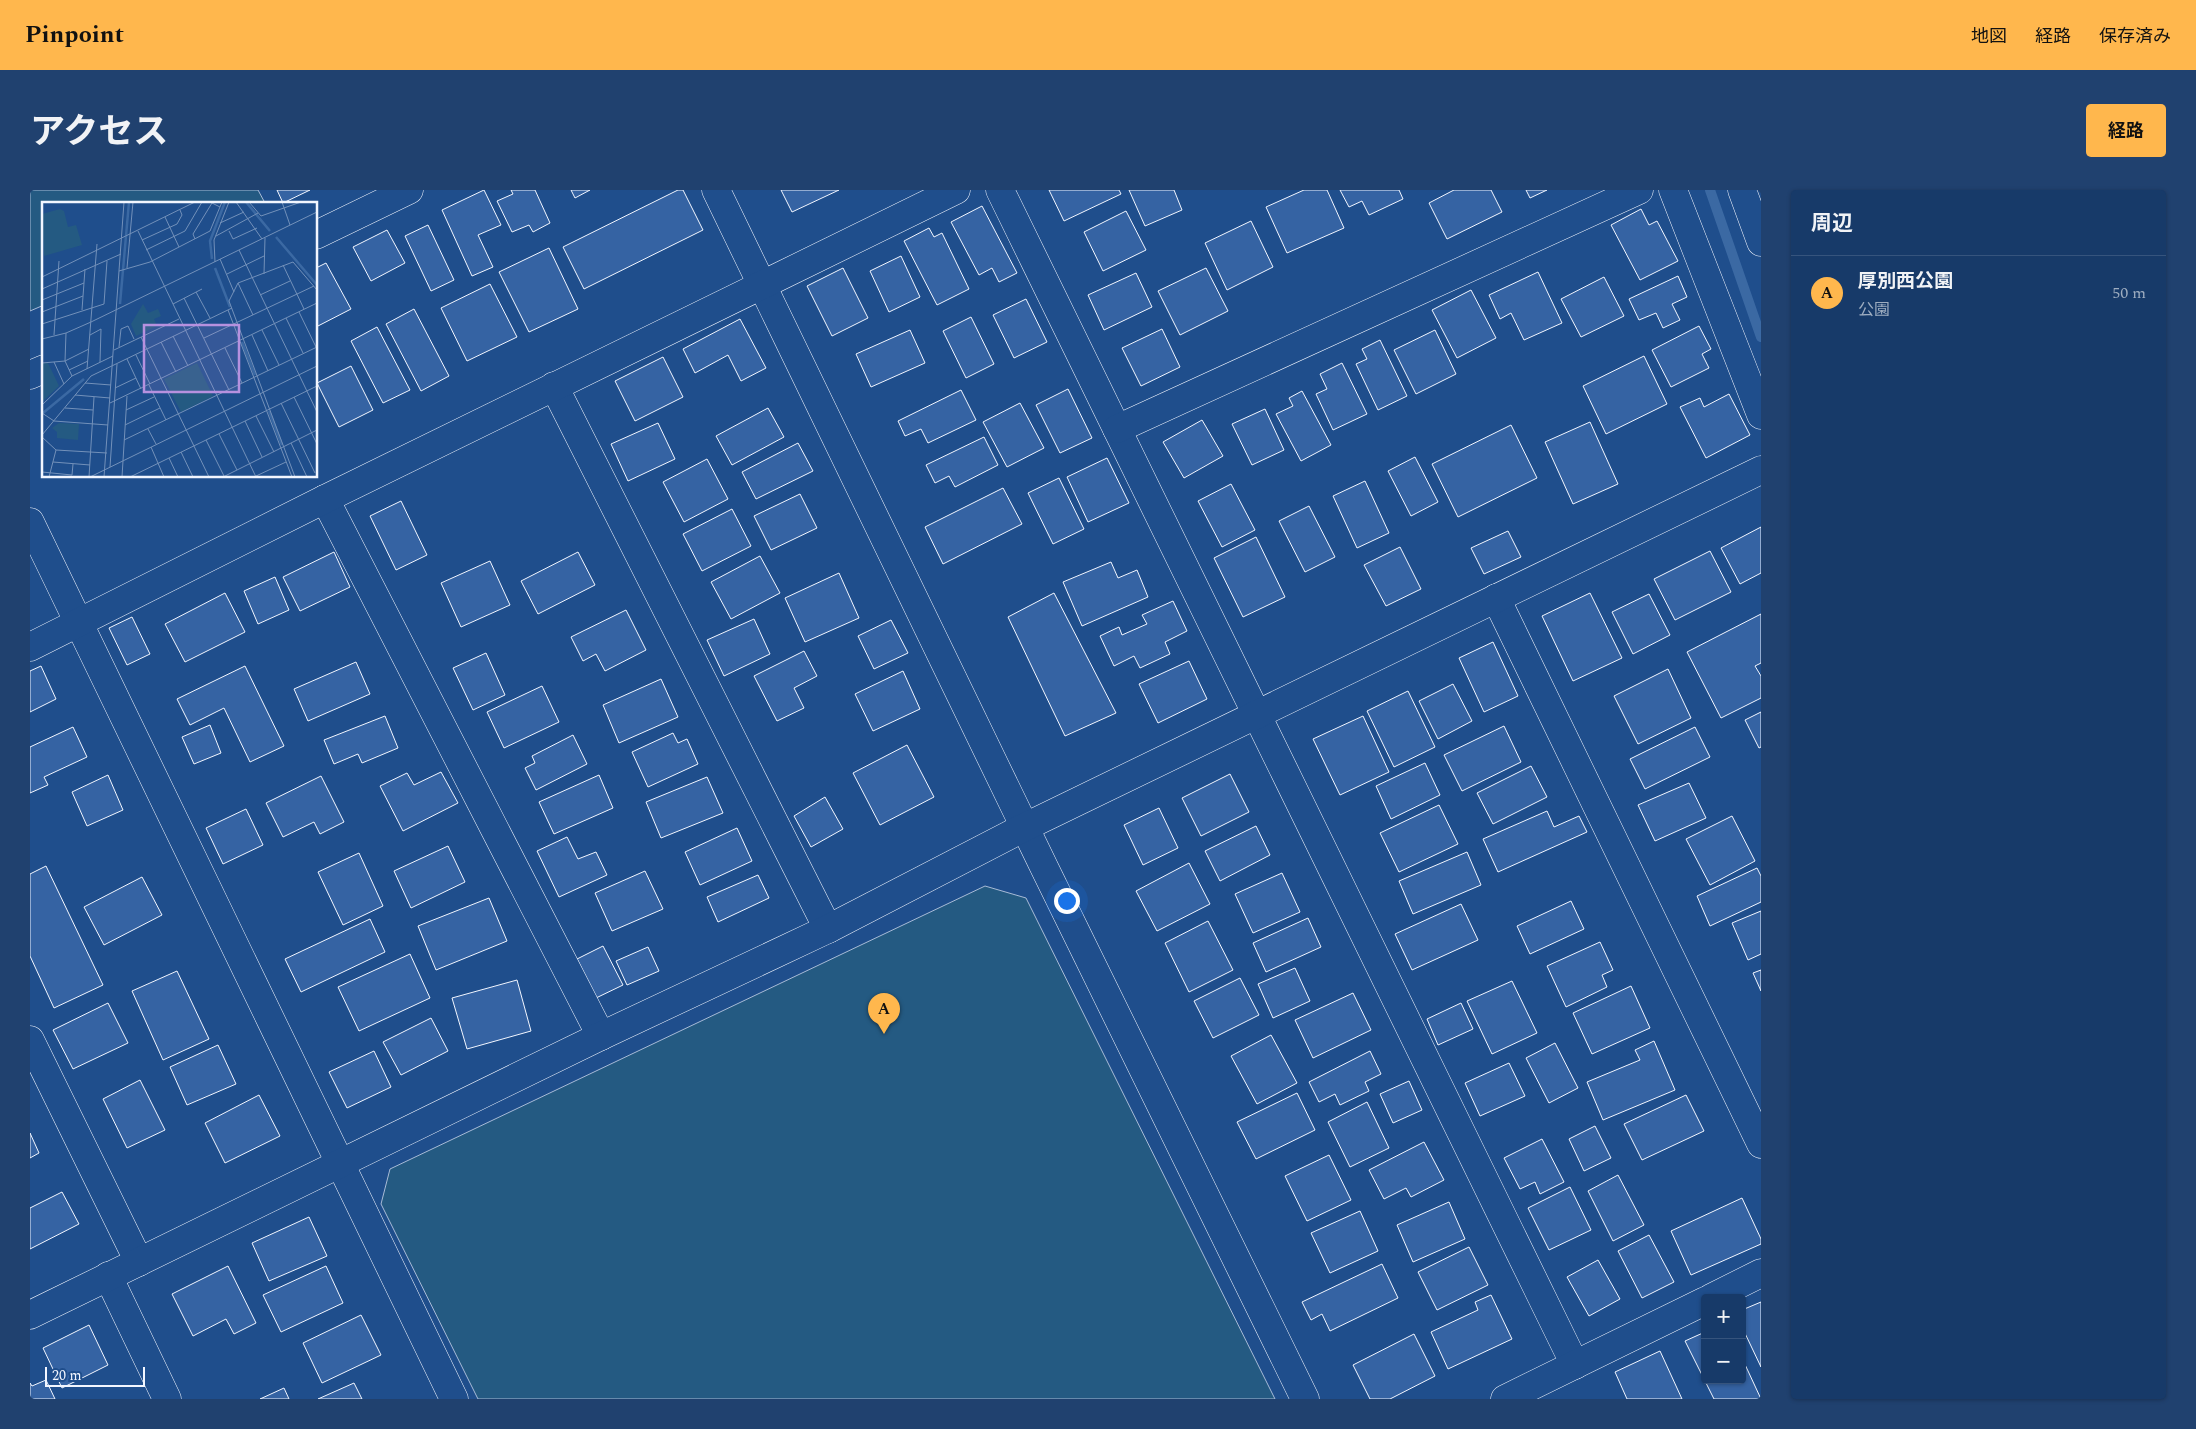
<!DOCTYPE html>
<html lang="ja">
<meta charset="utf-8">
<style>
:root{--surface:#173a69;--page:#20416f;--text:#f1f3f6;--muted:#9eadc0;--line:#36547d;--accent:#ffb74d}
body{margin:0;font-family:Spectral,"Noto Sans JP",serif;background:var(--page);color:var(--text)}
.controls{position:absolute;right:15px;bottom:15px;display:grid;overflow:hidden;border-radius:5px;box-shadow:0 1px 4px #0004}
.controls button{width:45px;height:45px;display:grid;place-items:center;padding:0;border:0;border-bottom:1px solid var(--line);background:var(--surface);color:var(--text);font:25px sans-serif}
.scale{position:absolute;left:15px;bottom:12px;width:100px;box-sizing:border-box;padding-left:5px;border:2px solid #f2f6ff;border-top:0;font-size:14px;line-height:18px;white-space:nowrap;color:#f2f6ff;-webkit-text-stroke:4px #1f4e8c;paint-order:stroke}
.you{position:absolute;left:1036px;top:710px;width:18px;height:18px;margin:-12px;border:4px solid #fff;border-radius:50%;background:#1a73e8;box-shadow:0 0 0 8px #1a73e833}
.badge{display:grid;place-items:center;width:32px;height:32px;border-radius:50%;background:var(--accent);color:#111;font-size:16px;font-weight:700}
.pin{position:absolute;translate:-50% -41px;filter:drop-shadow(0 1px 2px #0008)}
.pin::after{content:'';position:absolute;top:26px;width:18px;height:15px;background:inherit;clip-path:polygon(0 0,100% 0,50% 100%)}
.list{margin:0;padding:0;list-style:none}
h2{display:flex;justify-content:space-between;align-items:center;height:65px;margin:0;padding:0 20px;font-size:21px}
h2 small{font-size:16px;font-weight:400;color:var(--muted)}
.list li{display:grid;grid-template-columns:32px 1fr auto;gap:15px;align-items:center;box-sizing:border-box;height:75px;padding:0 20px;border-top:1px solid var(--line)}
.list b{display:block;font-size:19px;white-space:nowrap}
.list p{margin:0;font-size:16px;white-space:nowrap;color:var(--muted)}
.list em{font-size:16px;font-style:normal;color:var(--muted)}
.map{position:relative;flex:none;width:1731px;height:1209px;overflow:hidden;border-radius:5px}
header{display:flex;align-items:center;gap:30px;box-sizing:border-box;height:70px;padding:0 25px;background:var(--accent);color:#111}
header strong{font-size:24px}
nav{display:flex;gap:28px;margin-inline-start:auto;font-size:18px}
.intro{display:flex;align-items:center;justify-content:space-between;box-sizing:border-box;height:120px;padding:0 30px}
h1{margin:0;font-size:35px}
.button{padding:12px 22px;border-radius:5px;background:var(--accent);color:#111;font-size:18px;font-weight:700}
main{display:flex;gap:30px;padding:0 30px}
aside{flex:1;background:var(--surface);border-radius:5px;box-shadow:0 1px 4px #0004}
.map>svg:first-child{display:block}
</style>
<header>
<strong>Pinpoint</strong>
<nav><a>地図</a><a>経路</a><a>保存済み</a></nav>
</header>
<div class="intro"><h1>アクセス</h1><a class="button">経路</a></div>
<main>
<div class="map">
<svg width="1731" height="1209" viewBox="0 0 1731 1209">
<rect width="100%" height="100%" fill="#1f4e8c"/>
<g fill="#245a82" stroke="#a8bbd7">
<polygon points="0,0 228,0 235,13 14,14 14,115 0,121"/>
<polygon points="955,696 996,708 1245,1209 448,1209 351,1014 360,979"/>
</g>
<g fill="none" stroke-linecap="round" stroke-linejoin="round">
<polyline stroke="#3b69a3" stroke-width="10" points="1680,0 1731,147"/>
</g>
<g fill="#3563a3" stroke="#f2f6ff">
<polygon points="247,0 280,0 253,13"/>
<polygon points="454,0 471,35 448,45 463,77 442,86 412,20"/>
<polygon points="481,0 505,0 520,33 503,42 499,35 482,42 467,11 483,4"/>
<polygon points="541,0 560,0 545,8"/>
<polygon points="648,0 653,0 673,40 554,99 533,57"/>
<polygon points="751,0 809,0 762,22"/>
<polygon points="1019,0 1089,0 1091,4 1034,31"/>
<polygon points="1099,0 1144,0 1152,20 1115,36"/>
<polygon points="1274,0 1297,0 1314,38 1257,63 1236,17"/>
<polygon points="1310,0 1369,0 1373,9 1339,25 1332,11 1319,17"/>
<polygon points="1424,0 1461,0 1472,22 1417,49 1399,13"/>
<polygon points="1496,0 1517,0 1500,8"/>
<polygon points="952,16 987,83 969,92 962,78 949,85 921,32"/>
<polygon points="1611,19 1619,35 1627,31 1648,71 1610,90 1581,35"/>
<polygon points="1096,21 1116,60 1073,81 1054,42"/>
<polygon points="1221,31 1243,77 1197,100 1175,53"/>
<polygon points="398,35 424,90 401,101 375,46"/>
<polygon points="899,38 904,47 912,43 939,99 907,115 874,51"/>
<polygon points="357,40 375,73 341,91 323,57"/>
<polygon points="519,58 548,119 499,142 469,82"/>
<polygon points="871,66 890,107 859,122 840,81"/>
<polygon points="296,73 321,119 286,137 286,78"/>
<polygon points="813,78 838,128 802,146 777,96"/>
<polygon points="1176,78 1198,121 1150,145 1128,101"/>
<polygon points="1508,82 1532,133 1494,150 1481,123 1470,129 1459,105"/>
<polygon points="1106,83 1122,117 1074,140 1058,105"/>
<polygon points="1648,86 1657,107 1642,114 1650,130 1633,138 1626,123 1609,130 1599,109"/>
<polygon points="1574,87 1594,126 1551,147 1531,109"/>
<polygon points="460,94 487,147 437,171 411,118"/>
<polygon points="1441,100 1466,148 1427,168 1402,120"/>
<polygon points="996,109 1017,152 984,168 963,125"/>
<polygon points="384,119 419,186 391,201 356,134"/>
<polygon points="941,127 964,174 936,188 913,141"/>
<polygon points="710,129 736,178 711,191 698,165 665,183 653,159"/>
<polygon points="1669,136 1681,159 1672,164 1679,178 1641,197 1622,160"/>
<polygon points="347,137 380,200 353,213 321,151"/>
<polygon points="1132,139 1150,177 1111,196 1092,158"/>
<polygon points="880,140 895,173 841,197 826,164"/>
<polygon points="1405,140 1426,184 1386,204 1364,160"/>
<polygon points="1350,150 1377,206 1348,220 1326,174 1337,169 1332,159"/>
<polygon points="1614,166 1637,214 1576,244 1553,196"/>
<polygon points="633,167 653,207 605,231 585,191"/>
<polygon points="1312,173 1337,224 1303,240 1286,204 1297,199 1290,184"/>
<polygon points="321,176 343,220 309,237 287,193"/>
<polygon points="1038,199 1062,248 1030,263 1006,215"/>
<polygon points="931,200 946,230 898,253 891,239 875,246 868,231"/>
<polygon points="1272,201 1301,255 1271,271 1246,224 1263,216 1259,208"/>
<polygon points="1699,204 1720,245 1676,268 1650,217 1670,208 1674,217"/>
<polygon points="990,213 1014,258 977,277 953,232"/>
<polygon points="738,218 754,247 702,275 686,246"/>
<polygon points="1235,219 1254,260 1222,275 1202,234"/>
<polygon points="1172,230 1193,266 1154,288 1133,252"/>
<polygon points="1560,232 1588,294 1543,314 1515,252"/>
<polygon points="628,233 645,269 598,291 581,254"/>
<polygon points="1481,235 1507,288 1428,327 1402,274"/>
<polygon points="954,247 968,275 925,297 919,286 905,293 896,275"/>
<polygon points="768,253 783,281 726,309 712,282"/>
<polygon points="1385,267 1408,312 1381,326 1358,281"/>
<polygon points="1077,268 1099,313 1058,332 1037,287"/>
<polygon points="677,269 698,309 654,332 633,292"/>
<polygon points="1029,288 1054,339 1023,354 998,303"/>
<polygon points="1335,291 1359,343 1327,358 1303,306"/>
<polygon points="1201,294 1225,340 1192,357 1168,311"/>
<polygon points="973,298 992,334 913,374 895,337"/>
<polygon points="770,304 787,338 741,360 724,326"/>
<polygon points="371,311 397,365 366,380 340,326"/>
<polygon points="1279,316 1305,367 1275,382 1249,331"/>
<polygon points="702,319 721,356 672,381 653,344"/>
<polygon points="1731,337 1731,383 1710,394 1691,358"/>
<polygon points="1478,341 1491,367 1454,384 1441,358"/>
<polygon points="1226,347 1255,407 1213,427 1184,368"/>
<polygon points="1370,357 1391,399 1356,416 1334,375"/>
<polygon points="1680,361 1701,402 1645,430 1624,389"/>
<polygon points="304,362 320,397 270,421 253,387"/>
<polygon points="548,362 565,395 508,424 491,391"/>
<polygon points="730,366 750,403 701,429 681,392"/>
<polygon points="460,371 480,415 431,437 411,393"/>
<polygon points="1081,372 1088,388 1107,380 1118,407 1052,436 1033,392"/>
<polygon points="809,383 829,428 775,452 755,408"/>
<polygon points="245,387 259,420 228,434 214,401"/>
<polygon points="195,403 215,442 155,472 135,434"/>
<polygon points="1024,403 1086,523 1035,546 978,427"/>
<polygon points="1560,403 1592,468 1543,491 1512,426"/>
<polygon points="1619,404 1640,445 1603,464 1582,422"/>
<polygon points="1143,411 1157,441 1135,452 1140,464 1110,478 1104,466 1084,476 1070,446 1089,437 1092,445 1117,434 1112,425"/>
<polygon points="596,420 616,460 575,481 566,464 553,471 541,447"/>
<polygon points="1731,424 1731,473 1725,476 1731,486 1731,508 1691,528 1657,462"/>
<polygon points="102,427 120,464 97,475 79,438"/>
<polygon points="724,429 740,464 694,486 677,450"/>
<polygon points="861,430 878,463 844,479 828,446"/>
<polygon points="1463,452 1488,506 1454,522 1429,468"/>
<polygon points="774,461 787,486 764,498 774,518 747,531 724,486"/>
<polygon points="456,463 475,505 443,520 423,478"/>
<polygon points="1159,471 1177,509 1128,533 1109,494"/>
<polygon points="326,472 340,504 278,531 264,499"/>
<polygon points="11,476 26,509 0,522 0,481"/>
<polygon points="215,476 254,556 220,572 194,518 160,535 147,509"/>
<polygon points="1638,479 1661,528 1608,554 1584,506"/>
<polygon points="873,481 890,519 843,541 825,504"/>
<polygon points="631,489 648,527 589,553 573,515"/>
<polygon points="1423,494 1442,531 1408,549 1389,511"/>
<polygon points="512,496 529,532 474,558 457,522"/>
<polygon points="1378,501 1405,557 1364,577 1337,521"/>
<polygon points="1731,522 1731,557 1729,558 1715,530"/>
<polygon points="355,526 368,558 332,573 328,564 304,574 294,550"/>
<polygon points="1333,526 1359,582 1310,605 1283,549"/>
<polygon points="180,535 191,563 164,574 152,547"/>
<polygon points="1474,536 1491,572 1432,601 1414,565"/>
<polygon points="43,537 57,567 14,587 18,595 0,603 0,557"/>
<polygon points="1665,537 1680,567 1615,599 1600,569"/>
<polygon points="643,543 648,553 657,549 668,574 618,597 602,562"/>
<polygon points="543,545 557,574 506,600 495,578 505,573 502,566"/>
<polygon points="877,555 904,607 850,635 823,583"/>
<polygon points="1395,573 1410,605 1361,629 1346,596"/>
<polygon points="1501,576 1517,607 1463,634 1447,603"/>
<polygon points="411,582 428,613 373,641 350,596 377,583 384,595"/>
<polygon points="1200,584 1219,622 1171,646 1152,608"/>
<polygon points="78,585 93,620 57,636 42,602"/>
<polygon points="569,585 583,618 524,644 509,612"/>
<polygon points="291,586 314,632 290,644 284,632 253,647 236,613"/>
<polygon points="677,587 693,623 631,648 616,612"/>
<polygon points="1659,593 1676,628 1625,651 1608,615"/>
<polygon points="795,607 813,639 781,657 764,626"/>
<polygon points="1409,615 1428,654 1369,682 1350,643"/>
<polygon points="1129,618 1148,658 1113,675 1094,635"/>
<polygon points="216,619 233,655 193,674 176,638"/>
<polygon points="1517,621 1524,637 1549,626 1557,642 1468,682 1453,649"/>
<polygon points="1702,626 1725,671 1680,695 1656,649"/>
<polygon points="1226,636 1240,665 1190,691 1175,661"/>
<polygon points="707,638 722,671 670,695 655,662"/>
<polygon points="537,647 548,669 566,662 577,685 529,707 507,661"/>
<polygon points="418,656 435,692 381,718 364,681"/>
<polygon points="1437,662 1451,695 1383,724 1369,691"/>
<polygon points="329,663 353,716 313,735 288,682"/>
<polygon points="1159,673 1180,714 1127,741 1106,701"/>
<polygon points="16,676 73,795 24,818 0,766 0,684"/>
<polygon points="1727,678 1731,686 1731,712 1680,736 1667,706"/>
<polygon points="615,681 633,719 582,741 565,703"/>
<polygon points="1252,683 1270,722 1223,743 1205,704"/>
<polygon points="728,685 739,708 688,732 677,707"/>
<polygon points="112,687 132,725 74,755 54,717"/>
<polygon points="459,708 477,751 406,780 388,736"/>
<polygon points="1541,711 1554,739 1500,764 1487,736"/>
<polygon points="1431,714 1448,750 1382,780 1365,744"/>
<polygon points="1731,721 1731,764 1718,770 1702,733"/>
<polygon points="1278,728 1291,757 1236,782 1223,753"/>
<polygon points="340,729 355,762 271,802 255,769"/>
<polygon points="1178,731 1203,780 1159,802 1135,753"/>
<polygon points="1570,752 1583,780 1572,785 1577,797 1536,817 1517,776"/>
<polygon points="573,756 593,795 566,808 547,769"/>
<polygon points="618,757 629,781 597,795 586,771"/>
<polygon points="380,764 400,808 329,841 308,797"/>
<polygon points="1265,778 1280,811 1243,828 1228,794"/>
<polygon points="1731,780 1731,801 1723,783"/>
<polygon points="147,781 179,849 133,870 102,801"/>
<polygon points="1210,788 1229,825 1183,848 1164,811"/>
<polygon points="487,790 501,841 437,859 422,808"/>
<polygon points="1482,791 1507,843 1462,864 1437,811"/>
<polygon points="1601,796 1620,838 1562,864 1543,823"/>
<polygon points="1323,803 1341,840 1283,868 1265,830"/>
<polygon points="78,813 98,853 43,879 23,840"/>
<polygon points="1431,813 1443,839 1408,855 1397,829"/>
<polygon points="401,828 418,861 371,885 353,852"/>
<polygon points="1241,845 1267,893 1227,914 1201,866"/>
<polygon points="1624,851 1645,900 1573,930 1557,892 1610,870 1605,860"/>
<polygon points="1525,853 1548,898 1519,913 1496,868"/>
<polygon points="188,855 206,894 157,915 140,877"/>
<polygon points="344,861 361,897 317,918 299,882"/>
<polygon points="1340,861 1351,884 1335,892 1339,901 1310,915 1305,904 1289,912 1279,892"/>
<polygon points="1479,873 1495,906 1450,926 1435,893"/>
<polygon points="110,890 135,940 97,958 73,909"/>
<polygon points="1379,891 1392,920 1363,933 1350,904"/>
<polygon points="1267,903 1285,940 1226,969 1207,932"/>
<polygon points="229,905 250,946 195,973 175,933"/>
<polygon points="1656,905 1674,941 1612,970 1594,934"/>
<polygon points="1337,912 1359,958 1320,977 1298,932"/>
<polygon points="1565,936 1581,968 1554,981 1539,949"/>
<polygon points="0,943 9,963 0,968"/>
<polygon points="1512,949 1534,992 1510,1004 1505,992 1490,999 1474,968"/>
<polygon points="1394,952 1414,990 1381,1007 1376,998 1354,1009 1339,980"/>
<polygon points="1299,965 1321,1010 1277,1031 1255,986"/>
<polygon points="1588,985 1614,1035 1583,1051 1558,1001"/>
<polygon points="1540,997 1561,1040 1519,1060 1498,1018"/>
<polygon points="32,1002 49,1034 0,1059 0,1018"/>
<polygon points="1712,1008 1731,1049 1731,1054 1661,1085 1641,1041"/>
<polygon points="1419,1012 1435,1049 1383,1072 1367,1035"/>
<polygon points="1330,1021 1348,1061 1300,1083 1281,1043"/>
<polygon points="279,1027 297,1066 239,1091 222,1053"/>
<polygon points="1619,1045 1644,1092 1612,1108 1588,1061"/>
<polygon points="1439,1057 1458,1095 1407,1120 1388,1082"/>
<polygon points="1568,1070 1590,1109 1559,1126 1537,1087"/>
<polygon points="1352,1074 1368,1108 1300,1141 1292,1124 1281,1130 1272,1112"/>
<polygon points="198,1076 226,1133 204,1144 196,1129 163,1146 142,1104"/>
<polygon points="296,1076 313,1113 251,1142 233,1105"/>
<polygon points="1461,1105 1482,1149 1418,1179 1401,1142 1448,1120 1445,1112"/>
<polygon points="1731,1112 1731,1177 1712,1137 1712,1120"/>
<polygon points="331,1125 351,1165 292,1193 273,1153"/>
<polygon points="59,1135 78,1175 32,1198 13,1158"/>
<polygon points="1675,1142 1675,1190 1712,1190 1712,1168 1731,1209 1684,1209 1655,1151"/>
<polygon points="1384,1144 1405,1186 1360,1209 1340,1209 1323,1175"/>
<polygon points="1630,1161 1652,1209 1597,1209 1585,1182"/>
<polygon points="16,1190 25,1209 0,1209 0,1193 2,1196"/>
<polygon points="324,1193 332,1209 288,1209"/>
<polygon points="254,1198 259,1209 230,1209"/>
</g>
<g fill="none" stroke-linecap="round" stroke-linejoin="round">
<defs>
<g id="minor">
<polyline points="686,0 1014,677 1275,1209"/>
<polyline points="970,0 1545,1175"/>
<polyline points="1643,0 1731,225"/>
<polyline points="1712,0 1731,52"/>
<polyline points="286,45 379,0"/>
<polyline points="0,185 14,179"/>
<polyline points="524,196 798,739"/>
<polyline points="1087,239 1609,0"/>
<polyline points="295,309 571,846"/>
<polyline points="0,332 424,1209"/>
<polyline points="1466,408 1731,954"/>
<polyline points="0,457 295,309 926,0"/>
<polyline points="0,850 109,1072"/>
<polyline points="78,1086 137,1209"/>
<polyline points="1681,1108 1731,1083"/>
<polyline points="0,1125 571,846 798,739 995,637 1731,280"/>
<polyline points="1475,1209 1675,1111"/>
</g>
</defs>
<use href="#minor" stroke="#f2f6ff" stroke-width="29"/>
<use href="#minor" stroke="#1f4e8c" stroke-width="28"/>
</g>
<g transform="translate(12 12)">
<rect width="275" height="275" fill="#1f4e8c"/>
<path d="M 18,7 L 22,9 L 26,25 L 34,23 L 40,43 L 2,54 L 0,12 ZM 101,102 L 106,111 L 116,107 L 119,114 L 112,117 L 115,124 L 94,134 L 89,122 ZM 0,161 L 6,161 L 17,184 L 0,200 ZM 155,161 L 171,194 L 139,210 L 122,177 ZM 17,221 L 37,222 L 36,238 L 15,236 L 15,230 L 10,226 Z" fill="#245a82"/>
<path fill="none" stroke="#3b69a3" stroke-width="2.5" d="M 204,0 L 228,29M 234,35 L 275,83M 170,57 L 168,39 L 183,0M 173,66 L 188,105M 78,102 L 87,0M 200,140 L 213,173M 227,209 L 240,243M 1,211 L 42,177"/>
<path fill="none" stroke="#7391ba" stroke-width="1" d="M 194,0 L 220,37M 207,0 L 219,14 L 259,0M 240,0 L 248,23M 123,15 L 137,45M 178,21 L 202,10M 96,29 L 214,275M 187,29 L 191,37 L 215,26M 174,34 L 216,11M 153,37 L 151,32 L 170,1 L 178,5M 100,38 L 135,22 L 140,13 L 138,8M 104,48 L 143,29 L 160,0M 197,48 L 275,210M 178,57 L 192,90M 173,60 L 172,38 L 187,0M 241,63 L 262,107M 85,66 L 91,0M 77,69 L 108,60 L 168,29 L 180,0M 185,72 L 222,54M 222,72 L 223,36M 0,75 L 153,0M 196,81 L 211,113M 0,87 L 79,52M 154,90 L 168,116M 218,93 L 248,79M 142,96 L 187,188M 0,98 L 42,81M 131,102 L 160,87M 40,108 L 43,67M 186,108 L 250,275M 0,110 L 41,94M 257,110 L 274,145M 244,116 L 261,151M 0,122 L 62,102 L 65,59M 220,128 L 237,163M 24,131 L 23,159 L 30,174M 12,133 L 17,59M 48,133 L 59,127 L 58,160M 210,133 L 226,169M 131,134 L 146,164M 99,135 L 167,275M 162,136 L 272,84M 0,137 L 24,131 L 49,120 L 275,10M 119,140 L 134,170M 77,145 L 79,127 L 86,124 L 92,137M 183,146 L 200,181M 72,148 L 137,117M 94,153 L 108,182M 85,157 L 99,187M 12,160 L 22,182M 0,161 L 23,159 L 47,147M 45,167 L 55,42M 27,168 L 46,159M 43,181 L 69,183M 107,183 L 124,218M 73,186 L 94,176M 33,193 L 68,196M 252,195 L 275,242M 68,201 L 275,101M 239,201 L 273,271M 0,203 L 30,174 L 71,154M 23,206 L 51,208M 84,208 L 112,195M 0,211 L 12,219 L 66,223M 214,214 L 232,250M 203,219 L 220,255M 83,223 L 118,206M 106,227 L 114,242M 177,232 L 195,268M 0,233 L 49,174 L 190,106M 0,235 L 14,248 L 65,251M 82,238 L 275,145M 164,238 L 182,274M 249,241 L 265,275M 109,245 L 122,275M 139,250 L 151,275M 127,256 L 136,275M 11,260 L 48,263M 68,265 L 75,162M 0,270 L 30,273 L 31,262M 214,274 L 244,260M 7,275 L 14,248M 47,275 L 52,195M 48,275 L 275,164M 62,275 L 82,0M 80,275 L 85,194M 88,275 L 275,184M 181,275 L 275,228M 253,275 L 187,99 L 196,81 L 251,60 L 275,88"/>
<path fill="#b691df" fill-opacity="0.15" stroke="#b691df" stroke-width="2.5" d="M 102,123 L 197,123 L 197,190 L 102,190 Z"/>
<rect width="275" height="275" fill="none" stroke="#f2f6ff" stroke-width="2.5"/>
</g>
</svg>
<div class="controls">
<button>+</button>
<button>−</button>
</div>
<div class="scale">20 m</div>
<div class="you"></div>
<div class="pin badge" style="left:854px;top:844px">A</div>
</div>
<aside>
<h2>周辺<small></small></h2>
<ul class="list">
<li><span class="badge">A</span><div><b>厚別西公園</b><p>公園</p></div><em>50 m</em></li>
</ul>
</aside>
</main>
